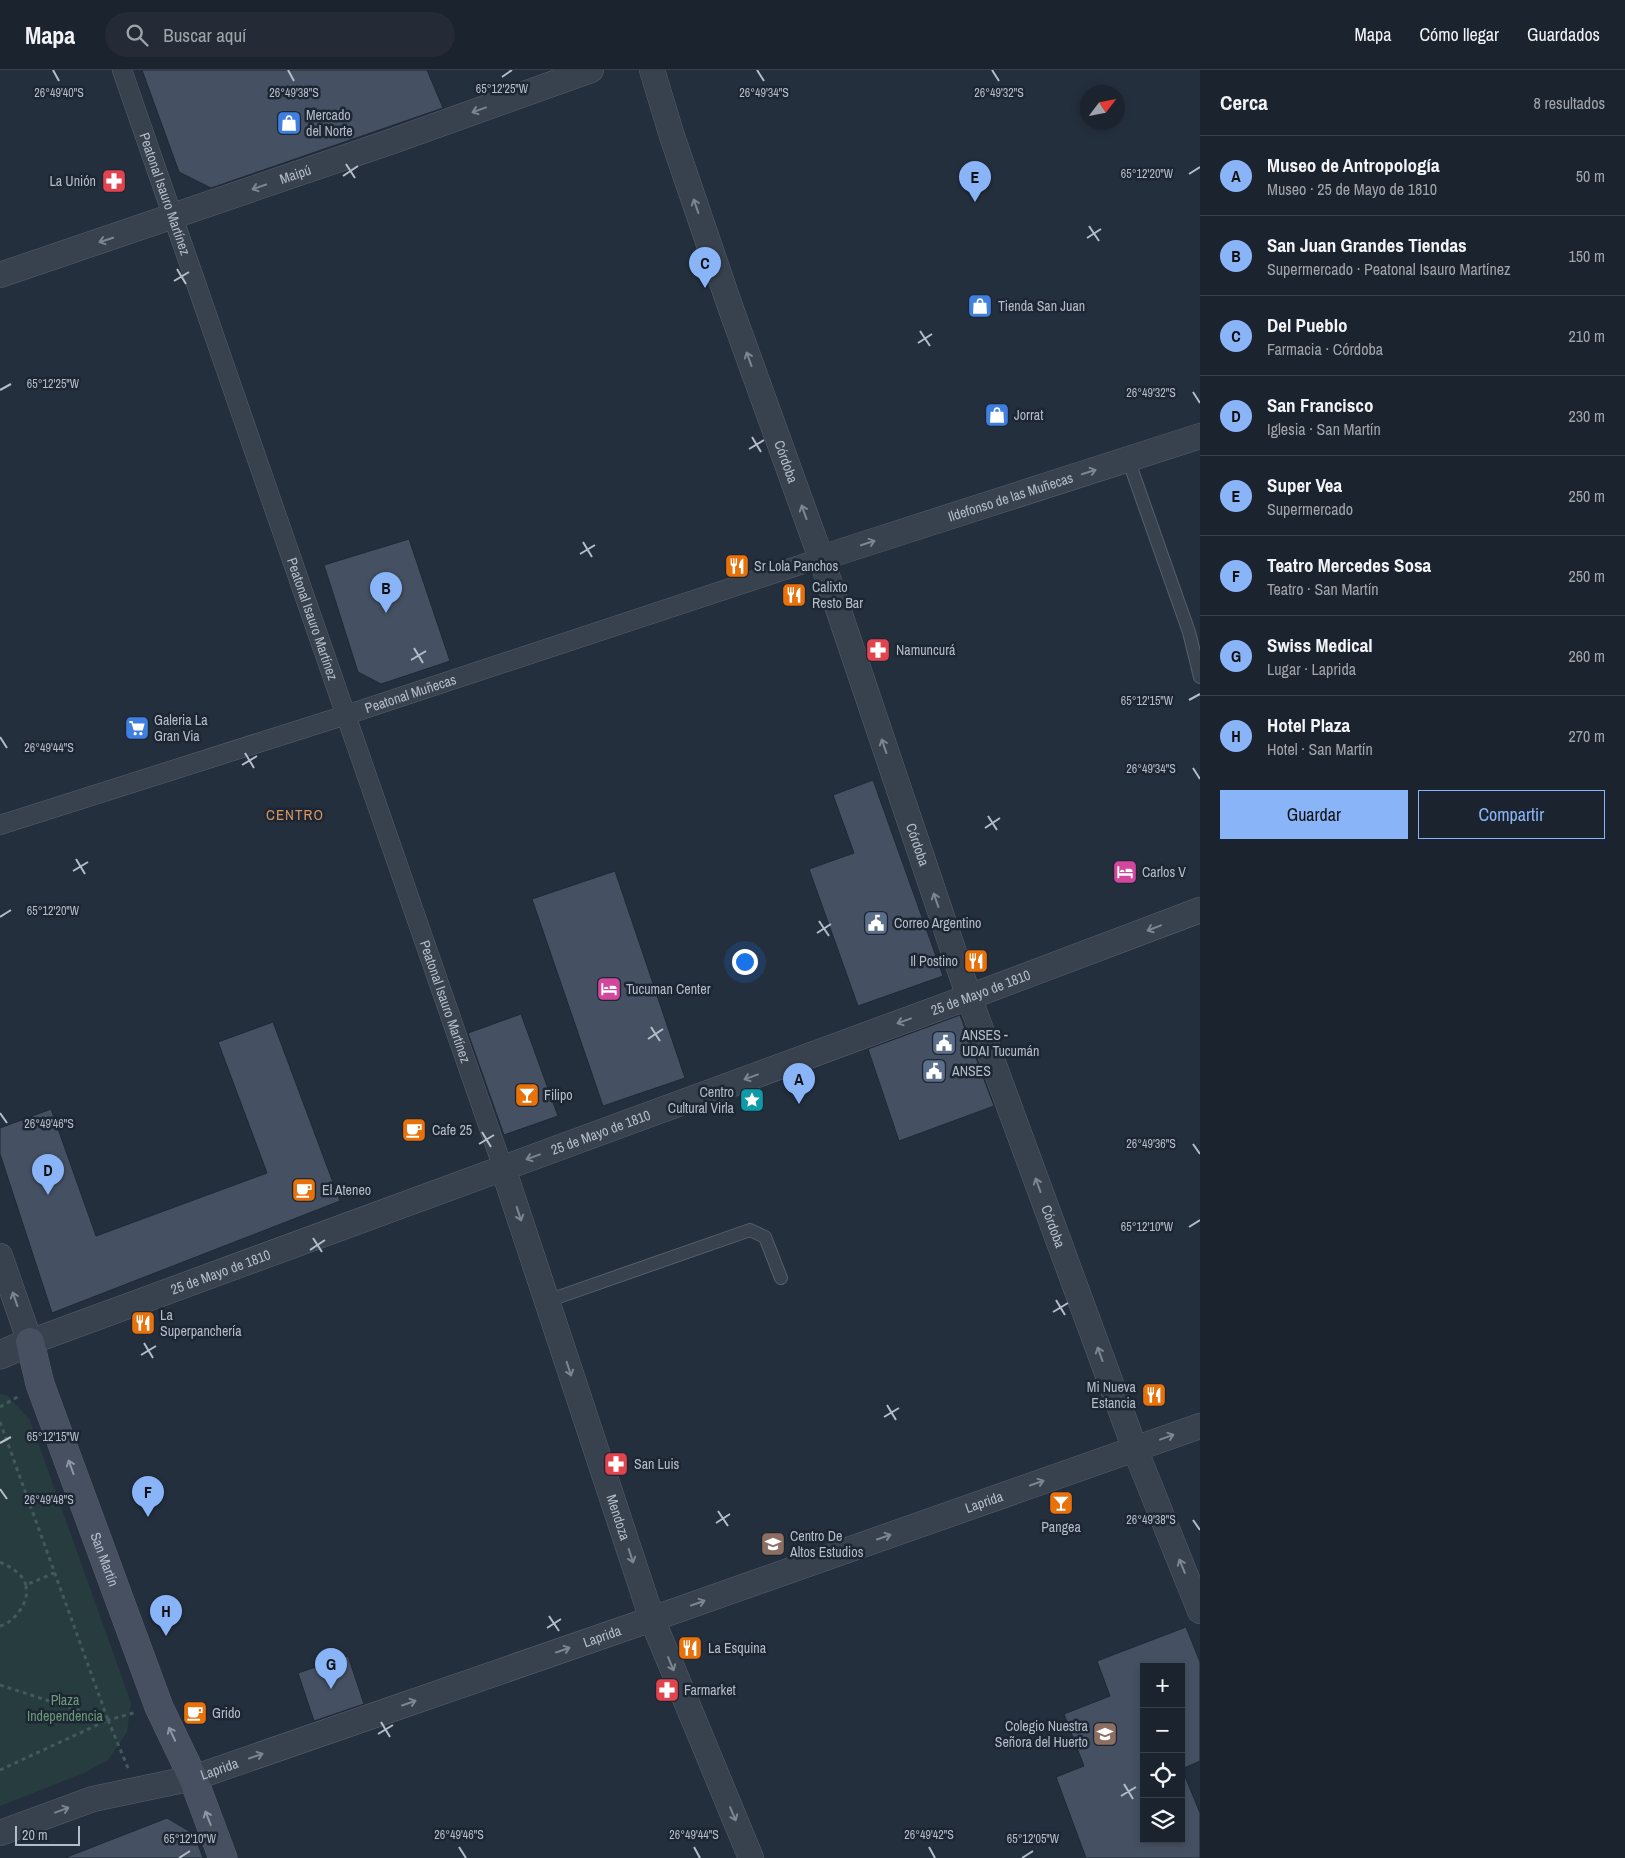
<!DOCTYPE html>
<html lang="es">
<meta charset="utf-8">
<style>
:root{--surface:#1b232e;--page:#242b36;--text:#f1f3f6;--muted:#a0a4aa;--line:#39404a;--accent:#8ab4f8}
body{margin:0;font-family:"Archivo Narrow",sans-serif;background:var(--page);color:var(--text)}
.controls{position:absolute;right:15px;bottom:15px;display:grid;overflow:hidden;border-radius:0px;box-shadow:0 2px 8px #0003}
.controls button{width:45px;height:45px;display:grid;place-items:center;padding:0;border:0;border-bottom:1px solid var(--line);background:var(--surface);color:var(--text);font:25px sans-serif}
.compass{position:absolute;left:1080px;top:15px;width:45px;height:45px;border-radius:50%;background:var(--surface);box-shadow:0 2px 8px #0003;rotate:58deg}
.scale{position:absolute;left:15px;bottom:12px;width:65px;box-sizing:border-box;padding-left:5px;border:2px solid #b4bcc9;border-top:0;font-size:14px;line-height:18px;white-space:nowrap;color:#b4bcc9;-webkit-text-stroke:4px #1d2633;paint-order:stroke}
.you{position:absolute;left:744px;top:891px;width:18px;height:18px;margin:-12px;border:4px solid #fff;border-radius:50%;background:#1a73e8;box-shadow:0 0 0 8px #1a73e833}
.badge{display:grid;place-items:center;width:32px;height:32px;border-radius:50%;background:var(--accent);color:#111;font-size:16px;font-weight:700}
.pin{position:absolute;translate:-50% -41px;filter:drop-shadow(0 1px 2px #0008)}
.pin::after{content:'';position:absolute;top:26px;width:18px;height:15px;background:inherit;clip-path:polygon(0 0,100% 0,50% 100%)}
.list{margin:0;padding:0;list-style:none}
h2{display:flex;justify-content:space-between;align-items:center;height:65px;margin:0;padding:0 20px;font-size:21px}
h2 small{font-size:16px;font-weight:400;color:var(--muted)}
.list li{display:grid;grid-template-columns:32px 1fr auto;gap:15px;align-items:center;box-sizing:border-box;height:80px;padding:0 20px;border-top:1px solid var(--line)}
.list b{display:block;font-size:19px;white-space:nowrap}
.list p{margin:0;font-size:16px;white-space:nowrap;color:var(--muted)}
.list em{font-size:16px;font-style:normal;color:var(--muted)}
.actions{display:flex;gap:10px;padding:15px 20px}
.actions a{flex:1;padding:11px 0;border:1px solid var(--accent);border-radius:0px;text-align:center;font-size:18px;color:var(--accent)}
.actions .main{background:var(--accent);color:#111}
.icon{flex:none;width:28px;height:28px;fill:none;stroke:currentColor;stroke-width:2;stroke-linecap:round;stroke-linejoin:round}
.map{position:relative;flex:none;width:1200px;height:1788px;overflow:hidden}
header{display:flex;align-items:center;gap:30px;box-sizing:border-box;height:70px;padding:0 25px;background:var(--surface);border-bottom:1px solid var(--line)}
header strong{font-size:24px}
nav{display:flex;gap:28px;margin-inline-start:auto;font-size:18px}
.search{width:350px;height:45px;background:var(--page);display:flex;align-items:center;gap:12px;box-sizing:border-box;padding:0 18px;border-radius:28px;color:var(--muted);font-size:19px}
main{display:flex}
aside{flex:1;background:var(--surface)}
.map>svg:first-child{display:block}
</style>
<header>
<strong>Mapa</strong>
<div class="search"><svg class="icon" aria-label="search" viewBox="0 0 24 24"><circle cx="10" cy="10" r="6"/><path d="M15 15l6 6"/></svg>Buscar aquí</div>
<nav><a>Mapa</a><a>Cómo llegar</a><a>Guardados</a></nav>
</header>
<main>
<div class="map">
<svg width="1200" height="1788" viewBox="0 0 1200 1788">
<rect width="100%" height="100%" fill="#242f3e"/>
<polygon fill="#263c3f" points="0,1324 7,1325 30,1350 131,1633 127,1662 108,1690 84,1703 0,1736"/>
<g fill="#455162" stroke="#1f2835" fill-rule="evenodd">
<polygon points="142,0 427,0 443,38 211,118 179,102"/>
<polygon points="409,469 450,591 381,614 358,602 324,495"/>
<polygon points="873,710 943,906 858,936 809,799 854,783 833,725"/>
<polygon points="615,801 685,1008 603,1036 532,829"/>
<polygon points="521,944 558,1046 504,1065 468,963"/>
<polygon points="960,945 994,1036 899,1071 868,979"/>
<polygon points="273,952 340,1131 52,1243 0,1084 0,1058 51,1039 96,1166 267,1103 218,972"/>
<path d="M 1186,1557 L 1200,1592 L 1200,1691 L 1182,1699 L 1200,1743 L 1200,1788 L 1086,1788 L 1056,1707 L 1084,1696 L 1064,1644 L 1110,1626 L 1097,1591 ZM 1144,1597 L 1181,1597 L 1181,1769 L 1144,1769 Z"/>
<polygon points="348,1586 364,1634 314,1651 298,1603"/>
<polygon points="167,1748 194,1764 203,1788 67,1788 67,1787"/>
</g>
<g fill="none" stroke-linecap="round" stroke-linejoin="round">
<defs>
<g id="service">
<polyline points="1128,389 1189,562 1200,607"/>
<polyline points="547,1231 750,1160 765,1167 781,1208"/>
</g>
<g id="pedestrian">
<path id="s1" d="M 122,0 L 503,1098"/>
<path id="s2" d="M 0,755 L 346,645 L 821,488"/>
</g>
<g id="minor">
<path id="s3" d="M 652,0 L 672,66 L 731,239 L 821,488 L 969,927 L 1135,1379 L 1200,1541"/>
<path id="s4" d="M 0,205 L 390,72 L 591,0"/>
<path id="s5" d="M 821,488 L 1200,366"/>
<path id="s6" d="M 503,1098 L 652,1549 L 751,1788"/>
<path id="s7" d="M 0,1186 L 30,1272 L 969,927 L 1200,840"/>
<path id="s8" d="M 0,1763 L 93,1729 L 193,1708 L 652,1549 L 1200,1356"/>
</g>
<polyline id="tertiary" points="0,1285 30,1272"/>
<g id="secondary">
<path id="s9" d="M 30,1272 L 40,1314 L 159,1637 L 193,1708 L 223,1788"/>
</g>
</defs>
<use href="#service" stroke="#565f6c" stroke-width="14"/>
<use href="#pedestrian" stroke="#565f6c" stroke-width="20"/>
<use href="#minor" stroke="#565f6c" stroke-width="26"/>
<use href="#tertiary" stroke="#565f6c" stroke-width="29"/>
<use href="#secondary" stroke="#565f6c" stroke-width="29"/>
<g stroke="#44595c" stroke-width="3" stroke-dasharray="4 4" stroke-linecap="butt">
<polyline points="0,1337 19,1326"/>
<polyline points="0,1352 108,1650 0,1700"/>
<path d="M 0,1492 C 12,1498 21,1502 26,1515"/>
<path d="M 0,1556 C 11,1554 24,1538 26,1527 C 27,1523 26,1518 26,1515 L 54,1503"/>
<polyline points="0,1615 108,1650 137,1642"/>
<polyline points="108,1650 128,1698"/>
</g>
<use href="#service" stroke="#38414e" stroke-width="12"/>
<use href="#pedestrian" stroke="#38414e" stroke-width="19"/>
<use href="#minor" stroke="#38414e" stroke-width="25"/>
<use href="#tertiary" stroke="#38414e" stroke-width="28"/>
<use href="#secondary" stroke="#465061" stroke-width="28"/>
</g>
<defs><path id="oneway-shaft" d="M-6 0H5M1.5-3L5.5 0L1.5 3" fill="none" stroke-width="1.6" stroke-linecap="round" stroke-linejoin="round" transform="scale(1.25)"/></defs>
<g stroke="#7c8592">
<use href="#oneway-shaft" transform="translate(479 40) rotate(160)"/>
<use href="#oneway-shaft" transform="translate(259 117) rotate(161)"/>
<use href="#oneway-shaft" transform="translate(696 136) rotate(-109)"/>
<use href="#oneway-shaft" transform="translate(106 170) rotate(162)"/>
<use href="#oneway-shaft" transform="translate(749 289) rotate(-110)"/>
<use href="#oneway-shaft" transform="translate(1089 402) rotate(-18)"/>
<use href="#oneway-shaft" transform="translate(804 442) rotate(-110)"/>
<use href="#oneway-shaft" transform="translate(868 473) rotate(-18)"/>
<use href="#oneway-shaft" transform="translate(884 676) rotate(-109)"/>
<use href="#oneway-shaft" transform="translate(936 830) rotate(-109)"/>
<use href="#oneway-shaft" transform="translate(1154 858) rotate(159)"/>
<use href="#oneway-shaft" transform="translate(904 951) rotate(160)"/>
<use href="#oneway-shaft" transform="translate(751 1007) rotate(160)"/>
<use href="#oneway-shaft" transform="translate(533 1087) rotate(160)"/>
<use href="#oneway-shaft" transform="translate(1038 1115) rotate(-110)"/>
<use href="#oneway-shaft" transform="translate(519 1144) rotate(72)"/>
<use href="#oneway-shaft" transform="translate(15 1229) rotate(-109)"/>
<use href="#oneway-shaft" transform="translate(1100 1284) rotate(-110)"/>
<use href="#oneway-shaft" transform="translate(569 1299) rotate(72)"/>
<use href="#oneway-shaft" transform="translate(1167 1367) rotate(-20)"/>
<use href="#oneway-shaft" transform="translate(1037 1413) rotate(-19)"/>
<use href="#oneway-shaft" transform="translate(884 1467) rotate(-19)"/>
<use href="#oneway-shaft" transform="translate(631 1486) rotate(72)"/>
<use href="#oneway-shaft" transform="translate(1182 1496) rotate(-112)"/>
<use href="#oneway-shaft" transform="translate(698 1533) rotate(-19)"/>
<use href="#oneway-shaft" transform="translate(563 1580) rotate(-19)"/>
<use href="#oneway-shaft" transform="translate(671 1594) rotate(67)"/>
<use href="#oneway-shaft" transform="translate(409 1633) rotate(-19)"/>
<use href="#oneway-shaft" transform="translate(256 1686) rotate(-19)"/>
<use href="#oneway-shaft" transform="translate(62 1740) rotate(-20)"/>
<use href="#oneway-shaft" transform="translate(733 1744) rotate(67)"/>
</g>
<g stroke="#8e96a5">
<use href="#oneway-shaft" transform="translate(71 1397) rotate(-110)"/>
<use href="#oneway-shaft" transform="translate(172 1664) rotate(-115)"/>
<use href="#oneway-shaft" transform="translate(208 1748) rotate(-111)"/>
</g>
<path fill="none" stroke="#b4bcc9" stroke-width="2" d="M 53,0 L 59,11M 288,0 L 294,11M 757,0 L 764,11M 992,0 L 999,11M 502,7 L 512,0M 346,94 L 355,108M 1189,104 L 1200,97M 343,106 L 358,96M 1089,156 L 1099,171M 1087,168 L 1101,159M 177,199 L 186,214M 174,211 L 189,202M 920,261 L 930,276M 918,273 L 932,264M 0,320 L 11,314M 1193,322 L 1200,333M 752,367 L 761,382M 749,379 L 764,370M 583,472 L 592,487M 580,484 L 595,475M 414,578 L 423,593M 411,590 L 426,581M 1189,630 L 1200,624M 0,667 L 7,678M 245,683 L 254,698M 242,695 L 257,686M 1193,698 L 1200,709M 988,746 L 997,760M 985,758 L 1000,748M 76,789 L 85,804M 73,801 L 88,792M 0,847 L 11,840M 819,851 L 829,866M 817,863 L 831,854M 651,957 L 660,971M 648,969 L 663,959M 0,1043 L 7,1053M 482,1062 L 491,1077M 479,1074 L 494,1065M 1193,1074 L 1200,1084M 1189,1157 L 1200,1150M 313,1168 L 322,1182M 310,1180 L 325,1170M 1056,1230 L 1065,1245M 1053,1242 L 1068,1233M 144,1273 L 153,1288M 141,1285 L 156,1276M 887,1335 L 896,1350M 884,1347 L 899,1338M 0,1373 L 11,1367M 0,1419 L 7,1429M 718,1441 L 728,1456M 1193,1450 L 1200,1460M 716,1453 L 730,1444M 549,1546 L 559,1561M 547,1558 L 561,1549M 381,1652 L 390,1667M 378,1664 L 393,1655M 1124,1714 L 1133,1729M 1121,1726 L 1136,1717M 459,1777 L 466,1788M 694,1777 L 700,1788M 929,1777 L 935,1788M 179,1788 L 190,1781M 1022,1788 L 1033,1781"/>
<defs>
<symbol id="shop-square" viewBox="-11 -11 22 22"><rect x="-9" y="-9" width="18" height="18" rx="4" fill="#3f7fe0" stroke="#1d2633"/><path d="M-5-2.5h2.3a2.7 3.5 0 0 1 5.4 0H5L5.5 6h-11ZM-1.5-2.5h3a1.5 2.3 0 0 0-3 0Z" fill="#fff"/></symbol>
<symbol id="pharmacy-square" viewBox="-11 -11 22 22"><rect x="-9" y="-9" width="18" height="18" rx="4" fill="#e0444e" stroke="#1d2633"/><path d="M-2-6h4v4h4v4h-4v4h-4v-4h-4v-4h4Z" fill="#fff"/></symbol>
<symbol id="restaurant-square" viewBox="-11 -11 22 22"><rect x="-9" y="-9" width="18" height="18" rx="4" fill="#e8710a" stroke="#1d2633"/><path d="M-5-6h1v4h1v-4h1v4h1v-4h1v5L-1.5 .5V6h-2V.5L-5-1ZM5-6V6H3V1.5H1.5Q1.5-4 5-6Z" fill="#fff"/></symbol>
<symbol id="supermarket-square" viewBox="-11 -11 22 22"><rect x="-9" y="-9" width="18" height="18" rx="4" fill="#3f7fe0" stroke="#1d2633"/><path d="M-6-5.5h2.5l.6 2H6L4.5 2H-2.5L-4.4-4H-6ZM-1.5 3.2a1.3 1.3 0 1 0 .1 0ZM3 3.2a1.3 1.3 0 1 0 .1 0Z" fill="#fff"/></symbol>
<symbol id="hotel-square" viewBox="-11 -11 22 22"><rect x="-9" y="-9" width="18" height="18" rx="4" fill="#d1479c" stroke="#1d2633"/><path d="M-6-4.5h1.5V1H6V5H4.5V3h-9V5H-6ZM-4 0a1.8 1.8 0 1 1 3.6 0ZM.5 0V-2.5h3Q6-2.5 6 0Z" fill="#fff"/></symbol>
<symbol id="civic-square" viewBox="-11 -11 22 22"><rect x="-9" y="-9" width="18" height="18" rx="4" fill="#5c6f8a" stroke="#1d2633"/><path d="M-.6-6.5H3V-4.5H.6V-3L4-1V1h2V6H-6V1h2V-1L-.6-3ZM-1.2 2.5V6h2.4V2.5Z" fill="#fff"/></symbol>
<symbol id="bar-square" viewBox="-11 -11 22 22"><rect x="-9" y="-9" width="18" height="18" rx="4" fill="#e8710a" stroke="#1d2633"/><path d="M-6-5H6L.8 .8V4.5H3.5V6h-7V4.5H-.8V.8Z" fill="#fff"/></symbol>
<symbol id="sight-square" viewBox="-11 -11 22 22"><rect x="-9" y="-9" width="18" height="18" rx="4" fill="#0f9aa8" stroke="#1d2633"/><path d="M0-6L1.8-2.2L6-1.7L2.9 1.2L3.7 5.4L0 3.3L-3.7 5.4L-2.9 1.2L-6-1.7L-1.8-2.2Z" fill="#fff"/></symbol>
<symbol id="cafe-square" viewBox="-11 -11 22 22"><rect x="-9" y="-9" width="18" height="18" rx="4" fill="#e8710a" stroke="#1d2633"/><path d="M-5.5-4.5H6V0H3Q3 3.5 0 3.5H-2.5Q-5.5 3.5-5.5 0ZM3-3.2v2h1.7v-2ZM-6 4.5H4V6H-6Z" fill="#fff"/></symbol>
<symbol id="university-square" viewBox="-11 -11 22 22"><rect x="-9" y="-9" width="18" height="18" rx="4" fill="#8d6e63" stroke="#1d2633"/><path d="M0-5L7-2L0 1L-7-2ZM-4 1L0 2.5L4 1V4Q0 6-4 4Z" fill="#fff"/></symbol>
<symbol id="school-square" viewBox="-11 -11 22 22"><rect x="-9" y="-9" width="18" height="18" rx="4" fill="#8d6e63" stroke="#1d2633"/><path d="M0-5L7-2L0 1L-7-2ZM-4 1L0 2.5L4 1V4Q0 6-4 4Z" fill="#fff"/></symbol>
</defs>
<g fill-rule="evenodd">
<use href="#shop-square" x="275" y="39" width="28" height="28"/>
<use href="#pharmacy-square" x="100" y="97" width="28" height="28"/>
<use href="#shop-square" x="966" y="222" width="28" height="28"/>
<use href="#shop-square" x="983" y="331" width="28" height="28"/>
<use href="#restaurant-square" x="723" y="482" width="28" height="28"/>
<use href="#restaurant-square" x="780" y="511" width="28" height="28"/>
<use href="#pharmacy-square" x="864" y="566" width="28" height="28"/>
<use href="#supermarket-square" x="123" y="644" width="28" height="28"/>
<use href="#hotel-square" x="1111" y="788" width="28" height="28"/>
<use href="#civic-square" x="862" y="839" width="28" height="28"/>
<use href="#restaurant-square" x="962" y="877" width="28" height="28"/>
<use href="#hotel-square" x="595" y="905" width="28" height="28"/>
<use href="#civic-square" x="930" y="959" width="28" height="28"/>
<use href="#civic-square" x="920" y="987" width="28" height="28"/>
<use href="#bar-square" x="513" y="1011" width="28" height="28"/>
<use href="#sight-square" x="738" y="1016" width="28" height="28"/>
<use href="#cafe-square" x="400" y="1046" width="28" height="28"/>
<use href="#cafe-square" x="290" y="1106" width="28" height="28"/>
<use href="#restaurant-square" x="129" y="1239" width="28" height="28"/>
<use href="#restaurant-square" x="1140" y="1311" width="28" height="28"/>
<use href="#pharmacy-square" x="602" y="1380" width="28" height="28"/>
<use href="#bar-square" x="1047" y="1419" width="28" height="28"/>
<use href="#university-square" x="759" y="1460" width="28" height="28"/>
<use href="#restaurant-square" x="676" y="1564" width="28" height="28"/>
<use href="#pharmacy-square" x="653" y="1606" width="28" height="28"/>
<use href="#cafe-square" x="181" y="1629" width="28" height="28"/>
<use href="#school-square" x="1091" y="1650" width="28" height="28"/>
</g>
<g text-anchor="middle" dominant-baseline="central" stroke-width="5" stroke-linejoin="round" paint-order="stroke">
<g font-size="14" fill="#b4bcc9" stroke="#1d2633" text-anchor="start">
<text x="306" y="45">Mercado<tspan x="306" dy="16">del Norte</tspan></text>
<text x="96" y="111" text-anchor="end">La Unión</text>
<text x="998" y="236">Tienda San Juan</text>
<text x="1014" y="345">Jorrat</text>
<text x="754" y="496">Sr Lola Panchos</text>
<text x="812" y="517">Calixto<tspan x="812" dy="16">Resto Bar</tspan></text>
<text x="896" y="580">Namuncurá</text>
<text x="154" y="650">Galeria La<tspan x="154" dy="16">Gran Via</tspan></text>
<text x="1142" y="802">Carlos V</text>
<text x="894" y="853">Correo Argentino</text>
<text x="958" y="891" text-anchor="end">Il Postino</text>
<text x="626" y="919">Tucuman Center</text>
<text x="962" y="965">ANSES -<tspan x="962" dy="16">UDAI Tucumán</tspan></text>
<text x="952" y="1001">ANSES</text>
<text x="734" y="1022" text-anchor="end">Centro<tspan x="734" dy="16">Cultural Virla</tspan></text>
<text x="544" y="1025">Filipo</text>
<text x="432" y="1060">Cafe 25</text>
<text x="322" y="1120">El Ateneo</text>
<text x="160" y="1245">La<tspan x="160" dy="16">Superpanchería</tspan></text>
<text x="1136" y="1317" text-anchor="end">Mi Nueva<tspan x="1136" dy="16">Estancia</tspan></text>
<text x="634" y="1394">San Luis</text>
<text x="1061" y="1457" text-anchor="middle">Pangea</text>
<text x="790" y="1466">Centro De<tspan x="790" dy="16">Altos Estudios</tspan></text>
<text x="708" y="1578">La Esquina</text>
<text x="684" y="1620">Farmarket</text>
<text x="212" y="1643">Grido</text>
<text x="1088" y="1656" text-anchor="end">Colegio Nuestra<tspan x="1088" dy="16">Señora del Huerto</tspan></text>
</g>
<g font-size="14" fill="#b4bcc9" stroke="#1d2633">
<text stroke="none"><textPath href="#s4" startOffset="312">Maipú</textPath></text>
<text stroke="none"><textPath href="#s1" startOffset="131">Peatonal Isauro Martínez</textPath></text>
<text stroke="none"><textPath href="#s3" startOffset="414">Córdoba</textPath></text>
<text stroke="none"><textPath href="#s5" startOffset="199">Ildefonso de las Muñecas</textPath></text>
<text stroke="none"><textPath href="#s1" startOffset="581">Peatonal Isauro Martínez</textPath></text>
<text stroke="none"><textPath href="#s2" startOffset="431">Peatonal Muñecas</textPath></text>
<text stroke="none"><textPath href="#s3" startOffset="819">Córdoba</textPath></text>
<text stroke="none"><textPath href="#s7" startOffset="1104">25 de Mayo de 1810</textPath></text>
<text stroke="none"><textPath href="#s1" startOffset="986">Peatonal Isauro Martínez</textPath></text>
<text stroke="none"><textPath href="#s7" startOffset="699">25 de Mayo de 1810</textPath></text>
<text stroke="none"><textPath href="#s3" startOffset="1224">Córdoba</textPath></text>
<text stroke="none"><textPath href="#s7" startOffset="294">25 de Mayo de 1810</textPath></text>
<text stroke="none"><textPath href="#s8" startOffset="1039">Laprida</textPath></text>
<text stroke="none"><textPath href="#s6" startOffset="368">Mendoza</textPath></text>
<text stroke="none"><textPath href="#s9" startOffset="230">San Martín</textPath></text>
<text stroke="none"><textPath href="#s8" startOffset="634">Laprida</textPath></text>
<text stroke="none"><textPath href="#s8" startOffset="229">Laprida</textPath></text>
</g>
<g font-size="14" fill="#6b9a76" stroke="#1d2633">
<text x="65" y="1630">Plaza<tspan x="65" dy="16">Independencia</tspan></text>
</g>
<g font-size="15" letter-spacing="1" fill="#d59563" stroke="#1d2633">
<text x="295" y="744">CENTRO</text>
</g>
</g>
<g font-size="12" text-anchor="middle" fill="#b4bcc9" stroke="#1d2633" stroke-width="5" stroke-linejoin="round" paint-order="stroke">
<text x="502" y="23">65°12'25"W</text>
<text x="764" y="27">26°49'34"S</text>
<text x="59" y="27">26°49'40"S</text>
<text x="294" y="27">26°49'38"S</text>
<text x="999" y="27">26°49'32"S</text>
<text x="1147" y="108">65°12'20"W</text>
<text x="53" y="318">65°12'25"W</text>
<text x="1151" y="327">26°49'32"S</text>
<text x="1147" y="635">65°12'15"W</text>
<text x="49" y="682">26°49'44"S</text>
<text x="1151" y="703">26°49'34"S</text>
<text x="53" y="845">65°12'20"W</text>
<text x="49" y="1058">26°49'46"S</text>
<text x="1151" y="1078">26°49'36"S</text>
<text x="1147" y="1161">65°12'10"W</text>
<text x="53" y="1371">65°12'15"W</text>
<text x="49" y="1434">26°49'48"S</text>
<text x="1151" y="1454">26°49'38"S</text>
<text x="459" y="1769">26°49'46"S</text>
<text x="694" y="1769">26°49'44"S</text>
<text x="929" y="1769">26°49'42"S</text>
<text x="190" y="1773">65°12'10"W</text>
<text x="1033" y="1773">65°12'05"W</text>
</g>
</svg>
<div class="controls">
<button>+</button>
<button>−</button>
<button><svg class="icon" aria-label="locate" viewBox="0 0 24 24"><circle cx="12" cy="12" r="6"/><path d="M12 2v4M12 18v4M2 12h4M18 12h4"/></svg></button>
<button><svg class="icon" aria-label="layers" viewBox="0 0 24 24"><path d="M12 4l9 5-9 5-9-5zM3 14l9 5 9-5"/></svg></button>
</div>
<svg class="compass" viewBox="-18 -18 36 36"><path d="M0-13l5 13h-10z" fill="#e53935"/><path d="M0 13l5-13h-10z" fill="#a0a4aa"/></svg>
<div class="scale">20 m</div>
<div class="you"></div>
<div class="pin badge" style="left:799px;top:1034px">A</div>
<div class="pin badge" style="left:386px;top:543px">B</div>
<div class="pin badge" style="left:705px;top:218px">C</div>
<div class="pin badge" style="left:48px;top:1125px">D</div>
<div class="pin badge" style="left:975px;top:132px">E</div>
<div class="pin badge" style="left:148px;top:1447px">F</div>
<div class="pin badge" style="left:331px;top:1619px">G</div>
<div class="pin badge" style="left:166px;top:1566px">H</div>
</div>
<aside>
<h2>Cerca<small>8 resultados</small></h2>
<ul class="list">
<li><span class="badge">A</span><div><b>Museo de Antropología</b><p>Museo · 25 de Mayo de 1810</p></div><em>50 m</em></li>
<li><span class="badge">B</span><div><b>San Juan Grandes Tiendas</b><p>Supermercado · Peatonal Isauro Martínez</p></div><em>150 m</em></li>
<li><span class="badge">C</span><div><b>Del Pueblo</b><p>Farmacia · Córdoba</p></div><em>210 m</em></li>
<li><span class="badge">D</span><div><b>San Francisco</b><p>Iglesia · San Martín</p></div><em>230 m</em></li>
<li><span class="badge">E</span><div><b>Super Vea</b><p>Supermercado</p></div><em>250 m</em></li>
<li><span class="badge">F</span><div><b>Teatro Mercedes Sosa</b><p>Teatro · San Martín</p></div><em>250 m</em></li>
<li><span class="badge">G</span><div><b>Swiss Medical</b><p>Lugar · Laprida</p></div><em>260 m</em></li>
<li><span class="badge">H</span><div><b>Hotel Plaza</b><p>Hotel · San Martín</p></div><em>270 m</em></li>
</ul>
<div class="actions"><a class="main">Guardar</a><a>Compartir</a></div>
</aside>
</main>
